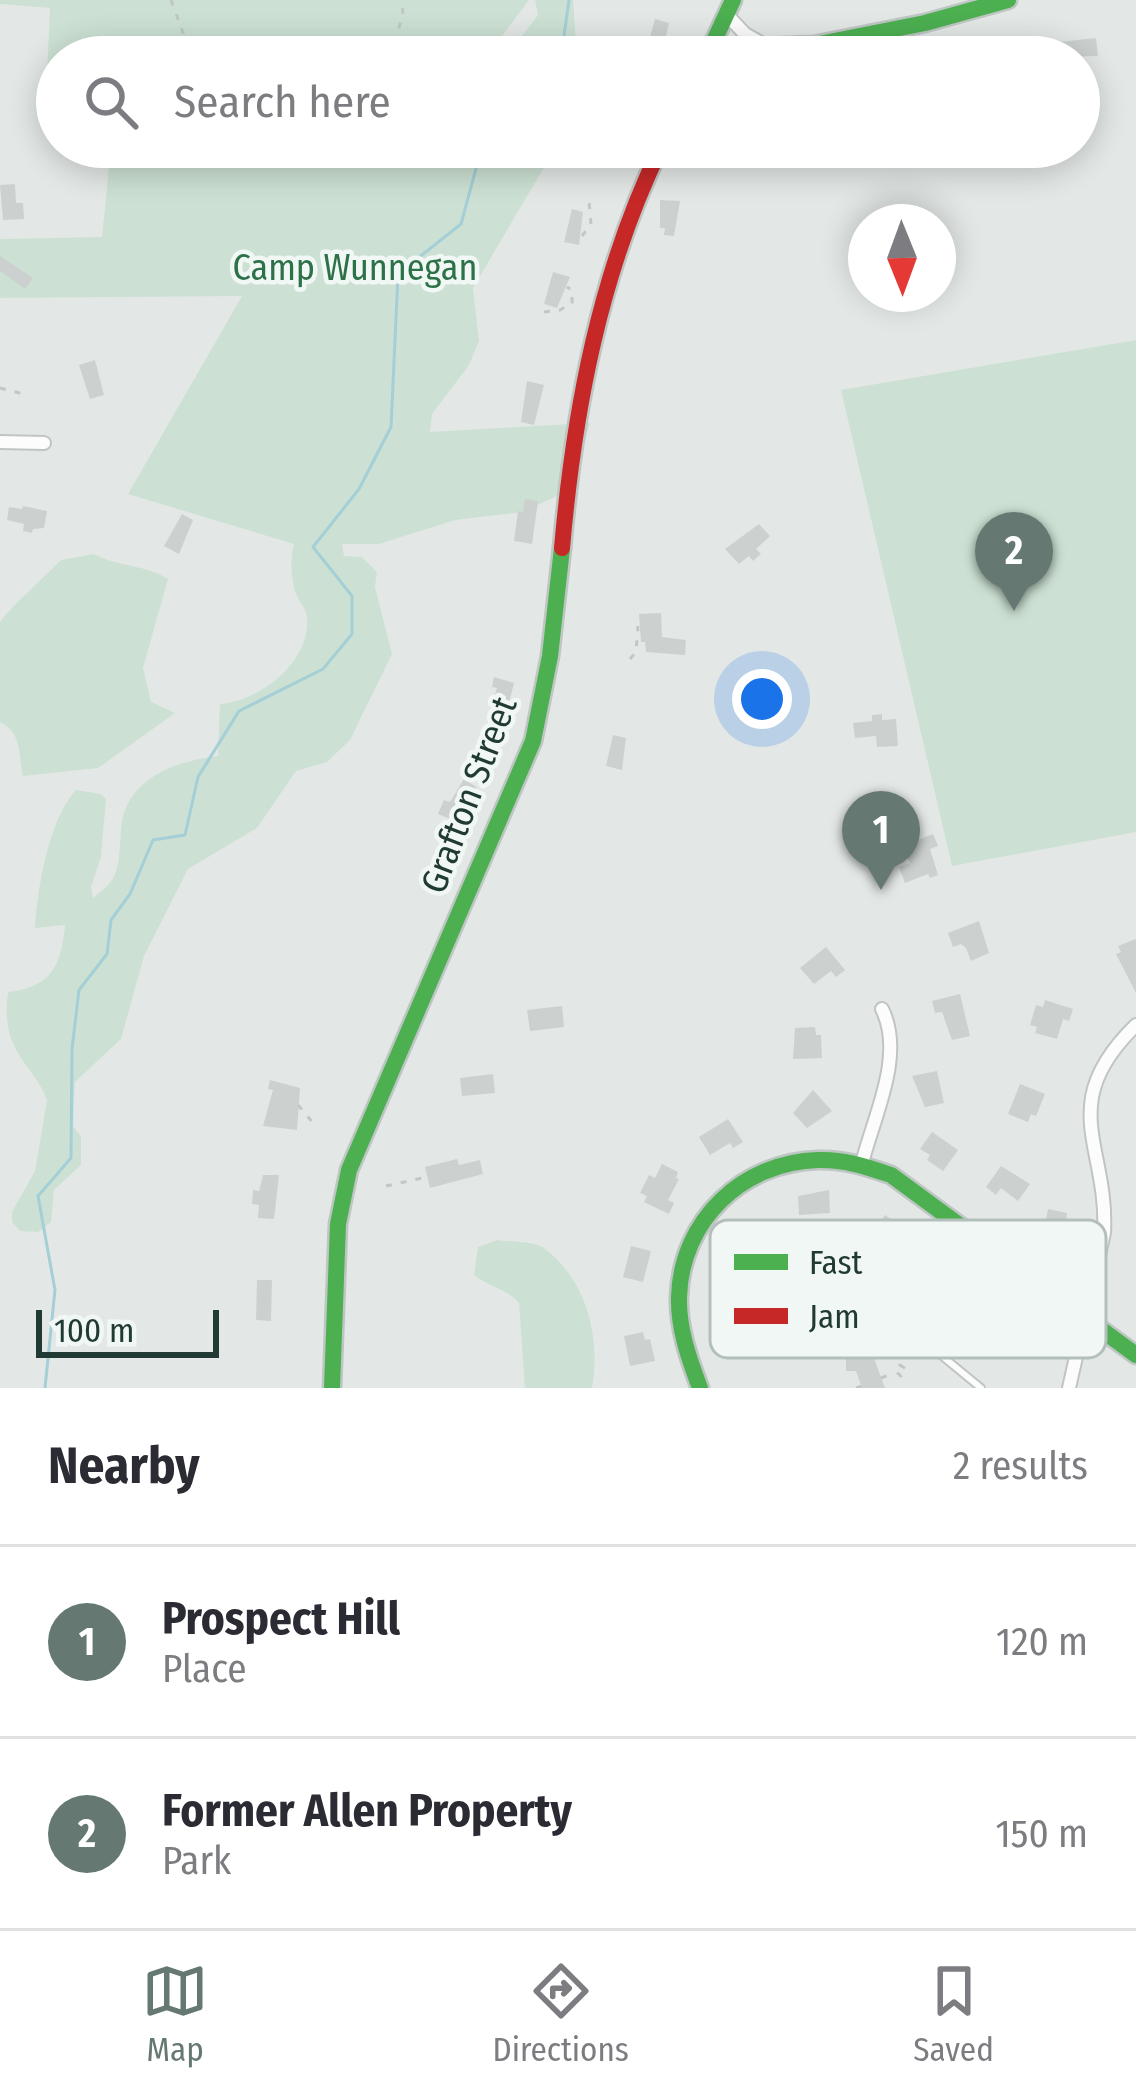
<!DOCTYPE html>
<style>
:root{--surface:#fff;--page:#f7f7f7;--text:#2b2b33;--muted:#7c7c81;--line:#e1e1e2;--accent:#657872}
body{margin:0;font-family:"Fira Sans Condensed",sans-serif;background:var(--page);color:var(--text)}
.compass{position:absolute;left:848px;top:204px;width:108px;height:108px;border-radius:50%;background:var(--surface);box-shadow:0 6px 30px #0003;rotate:179deg}
.scale{position:absolute;left:36px;bottom:30px;width:183px;box-sizing:border-box;padding-left:12px;border:6px solid #213b34;border-top:0;font-size:33px;line-height:42px;white-space:nowrap;color:#213b34;-webkit-text-stroke:9px #f1f7f4;paint-order:stroke}
.you{position:absolute;left:762px;top:699px;width:42px;height:42px;margin:-30px;border:9px solid #fff;border-radius:50%;background:#1a73e8;box-shadow:0 0 0 18px #1a73e833}
.badge{display:grid;place-items:center;width:78px;height:78px;border-radius:50%;background:var(--accent);color:#fff;font-size:39px;font-weight:700}
.pin{position:absolute;translate:-50% -99px;filter:drop-shadow(0 3px 6px #0008)}
.pin::after{content:'';position:absolute;top:63px;width:42px;height:36px;background:inherit;clip-path:polygon(0 0,100% 0,50% 100%)}
.list{margin:0;padding:0;list-style:none}
h2{display:flex;justify-content:space-between;align-items:center;height:156px;margin:0;padding:0 48px;font-size:51px}
h2 small{font-size:39px;font-weight:400;color:var(--muted)}
.list li{display:grid;grid-template-columns:78px 1fr auto;gap:36px;align-items:center;box-sizing:border-box;height:192px;padding:0 48px;border-top:3px solid var(--line)}
.list b{display:block;font-size:45px;white-space:nowrap}
.list p{margin:0;font-size:39px;white-space:nowrap;color:var(--muted)}
.list em{font-size:39px;font-style:normal;color:var(--muted)}
.icon{flex:none;width:66px;height:66px;fill:none;stroke:currentColor;stroke-width:2;stroke-linecap:round;stroke-linejoin:round}
.map{position:relative;flex:none;width:1136px;height:1388px;overflow:hidden}
.search{position:absolute;background:var(--surface);box-shadow:0 6px 30px #0003;left:36px;right:36px;top:36px;height:132px;display:flex;align-items:center;gap:30px;box-sizing:border-box;padding:0 42px;border-radius:66px;color:var(--muted);font-size:45px}
.sheet{height:540px;background:var(--surface)}
nav{display:flex;justify-content:space-around;align-items:center;box-sizing:border-box;height:168px;border-top:3px solid var(--line);background:var(--surface);font-size:33px;color:var(--muted)}
nav a{display:grid;justify-items:center;gap:6px}
nav .on{color:var(--accent)}
.map>svg:first-child{display:block}
</style>
<div class="map">
<svg width="1136" height="1388" viewBox="0 0 1136 1388">
<rect width="100%" height="100%" fill="#e3e8e6"/>
<g fill="#cce1d3">
<polygon points="0,0 529,0 496,44 474,57 57,57 57,103 46,101 50,8 0,4"/>
<polygon points="535,0 573,0 577,57 506,57 538,15"/>
<path d="M 111,147 L 556,147 L 473,288 L 479,341 L 469,365 L 432,414 L 430,432 L 590,423 L 573,482 L 555,497 L 522,512 L 455,520 L 379,544 L 342,544 L 344,556 L 362,557 L 377,572 L 375,587 L 392,654 L 350,740 L 327,762 L 296,771 L 257,828 L 188,869 L 144,956 L 121,1039 L 75,1082 L 73,1126 L 81,1136 L 81,1165 L 54,1190 L 51,1222 L 38,1232 L 20,1231 L 12,1222 L 12,1212 L 35,1171 L 47,1100 C 32,1061 0,1054 8,992 C 51,987 61,967 65,925 L 35,928 C 37,890 49,818 76,790 L 101,794 L 106,799 L 101,857 L 91,887 L 93,898 C 99,893 110,885 113,878 C 122,862 119,838 122,821 C 131,776 178,761 218,756 L 220,704 C 260,701 311,662 307,617 C 306,607 298,601 295,591 C 291,578 290,557 294,544 L 128,494 L 242,296 L 0,298 L 0,239 L 102,237 Z"/>
<polygon points="1136,340 1136,832 952,866 841,390"/>
<path d="M 94,554 C 118,567 147,565 168,579 L 143,668 L 151,702 L 175,713 L 98,768 L 23,776 C 18,755 23,733 0,722 C 0,698 0,643 0,623 C 3,614 50,572 61,560 Z"/>
<path d="M 497,1240 C 510,1242 534,1241 544,1248 C 587,1280 601,1338 592,1388 L 525,1388 L 519,1303 C 509,1290 487,1286 474,1275 L 478,1247 Z"/>
</g>
<g fill="none" stroke-linecap="round" stroke-linejoin="round">
<g stroke="#a4cfd6" stroke-width="3">
<polyline points="561,57 569,0"/>
<polyline points="45,1388 55,1290 38,1196 71,1158 72,1049 79,990 107,954 111,920 130,894 153,840 185,835 198,777 239,711 323,669 352,634 352,596 313,547 359,489 391,427 398,274 461,224 480,154 488,147"/>
</g>
</g>
<g fill="#ccd1cf">
<polygon points="655,19 669,23 661,57 646,52"/>
<polygon points="1096,38 1098,56 1061,57 1059,42"/>
<polygon points="15,184 16,203 23,203 24,219 3,220 0,185"/>
<polygon points="660,200 680,201 674,236 664,235 665,228 660,228"/>
<polygon points="572,209 583,212 579,245 564,242"/>
<polygon points="0,256 33,278 25,289 0,271"/>
<polygon points="553,272 570,277 557,308 544,304"/>
<polygon points="95,360 104,395 90,399 79,365"/>
<polygon points="527,381 544,385 534,425 521,422"/>
<polygon points="525,499 538,501 532,544 514,541 518,511 523,512"/>
<polygon points="23,506 47,511 44,528 33,529 32,533 23,531 24,524 7,520 9,507 22,509"/>
<polygon points="182,514 193,520 179,554 164,546"/>
<polygon points="759,524 770,536 756,549 761,554 753,561 749,556 739,564 725,549"/>
<polygon points="661,613 662,637 686,640 685,655 646,652 645,642 641,642 639,614"/>
<polygon points="494,677 514,683 504,723 488,718 497,688 492,687"/>
<polygon points="882,714 882,720 896,719 898,746 877,747 876,736 855,738 853,723 872,721 872,715"/>
<polygon points="613,735 626,738 622,770 606,766"/>
<polygon points="464,779 476,787 460,823 438,814 444,800 450,802"/>
<polygon points="933,834 938,846 930,849 938,875 930,878 928,874 905,883 899,867 910,863 903,846"/>
<polygon points="979,921 989,953 971,961 966,948 961,944 953,947 948,933"/>
<polygon points="1136,939 1136,993 1116,954 1121,952 1118,946"/>
<polygon points="826,947 845,970 836,977 831,971 814,984 800,968"/>
<polygon points="960,994 970,1036 952,1040 942,1012 935,1013 932,1001"/>
<polygon points="1045,1000 1073,1009 1069,1021 1063,1019 1057,1039 1035,1033 1037,1027 1030,1025 1036,1005 1043,1007"/>
<polygon points="562,1006 564,1027 530,1031 527,1010"/>
<polygon points="815,1027 816,1035 821,1035 822,1058 793,1059 795,1028"/>
<polygon points="937,1071 944,1103 925,1107 912,1076"/>
<polygon points="493,1074 495,1093 462,1096 460,1078"/>
<polygon points="270,1080 300,1088 297,1130 263,1126 273,1090 268,1089"/>
<polygon points="1020,1084 1045,1094 1036,1116 1031,1114 1028,1122 1008,1114"/>
<polygon points="813,1090 832,1111 807,1128 793,1113"/>
<polygon points="728,1119 743,1142 733,1148 730,1143 710,1155 699,1137"/>
<polygon points="932,1132 958,1150 943,1171 927,1160 930,1155 920,1149"/>
<polygon points="457,1159 459,1165 480,1160 483,1174 430,1188 425,1167"/>
<polygon points="662,1164 678,1172 676,1178 679,1179 668,1200 674,1203 669,1214 644,1202 647,1196 640,1193 649,1175 655,1178"/>
<polygon points="1001,1166 1030,1184 1018,1201 1001,1188 996,1195 986,1187"/>
<polygon points="263,1175 279,1175 274,1219 258,1218 259,1205 252,1204 253,1190 259,1191"/>
<polygon points="829,1190 830,1213 799,1215 798,1196"/>
<polygon points="1048,1209 1067,1213 1063,1249 1041,1244"/>
<polygon points="885,1215 913,1233 900,1251 873,1232"/>
<polygon points="631,1246 651,1251 643,1282 623,1277"/>
<polygon points="257,1280 272,1280 271,1321 256,1320"/>
<polygon points="643,1332 645,1340 650,1339 655,1361 630,1366 624,1336"/>
<polygon points="859,1339 879,1339 879,1353 872,1353 885,1388 862,1388 856,1371 846,1371 846,1353 859,1352"/>
</g>
<g fill="none" stroke-linecap="round" stroke-linejoin="round">
<defs>
<polyline id="lane" points="882,1299 920,1321 936,1351 981,1388"/>
<g id="street">
<polyline points="727,15 745,34 763,44"/>
<polyline points="0,442 44,443"/>
<path d="M 862,1163 C 874,1116 905,1055 882,1009"/>
<path d="M 1069,1388 L 1104,1233 C 1109,1146 1054,1105 1136,1025"/>
</g>
<g id="fast">
<polyline points="711,49 814,45 925,23 1008,0"/>
<polyline points="707,56 733,0"/>
<polyline points="332,1388 338,1224 349,1170 533,741 550,656 562,548"/>
<path d="M 700,1388 C 689,1359 678,1328 679,1297 C 681,1220 743,1162 818,1160 C 844,1159 867,1167 891,1175 L 1136,1355"/>
</g>
<path id="jam" d="M 562,548 C 574,410 600,272 661,147"/>
</defs>
<use href="#lane" stroke="#c0c5c3" stroke-width="10"/>
<use href="#street" stroke="#c0c5c3" stroke-width="16"/>
<use href="#fast" stroke="#bec6c3" stroke-width="21"/>
<use href="#jam" stroke="#bec6c3" stroke-width="21"/>
<g stroke="#c0c8c6" stroke-width="3" stroke-dasharray="6 9" stroke-linecap="butt">
<polyline points="171,0 192,57"/>
<polyline points="368,57 394,43 403,15 402,0"/>
<polyline points="582,236 591,224 589,201"/>
<polyline points="544,312 560,310 572,303 572,290 567,287"/>
<polyline points="0,388 27,395"/>
<polyline points="630,659 636,652 638,626"/>
<polyline points="298,1105 314,1124"/>
<polyline points="386,1186 427,1177"/>
<polyline points="802,1295 810,1313 817,1316"/>
<polyline points="838,1339 845,1352"/>
<polyline points="856,1340 879,1338 892,1356"/>
<polygon points="900,1365 906,1369 901,1376 895,1371"/>
<polyline points="881,1378 894,1373"/>
<polyline points="856,1388 862,1386"/>
</g>
<use href="#lane" stroke="#fbfcfb" stroke-width="6"/>
<use href="#street" stroke="#fbfcfb" stroke-width="12"/>
<use href="#fast" stroke="#4caf50" stroke-width="16"/>
<use href="#jam" stroke="#c62828" stroke-width="16"/>
</g>
<g text-anchor="middle" dominant-baseline="central" stroke-width="9" stroke-linejoin="round" paint-order="stroke">
<g font-size="36" fill="#2c7147" stroke="#f1f7f4">
<text x="355" y="268">Camp Wunnegan</text>
</g>
<g font-size="36" fill="#213b34" stroke="#f1f7f4">
<text transform="translate(469 795) rotate(-69)">Grafton Street</text>
</g>
</g>
<rect x="710" y="1220" width="396" height="138" rx="18" fill="#f1f7f4" stroke="#b3bfba" stroke-width="3"/>
<rect x="734" y="1254" width="54" height="16" fill="#4caf50"/>
<rect x="734" y="1308" width="54" height="16" fill="#c62828"/>
<g font-size="33" fill="#213b34">
<text x="809" y="1274">Fast</text>
<text x="809" y="1328">Jam</text>
</g>
</svg>
<svg class="compass" viewBox="-18 -18 36 36"><path d="M0-13l5 13h-10z" fill="#e53935"/><path d="M0 13l5-13h-10z" fill="#7c7c81"/></svg>
<div class="scale">100 m</div>
<div class="you"></div>
<div class="pin badge" style="left:881px;top:890px">1</div>
<div class="pin badge" style="left:1014px;top:611px">2</div>
<div class="search"><svg class="icon" aria-label="search" viewBox="0 0 24 24"><circle cx="10" cy="10" r="6"/><path d="M15 15l6 6"/></svg>Search here</div>
</div>
<section class="sheet">
<h2>Nearby<small>2 results</small></h2>
<ul class="list">
<li><span class="badge">1</span><div><b>Prospect Hill</b><p>Place</p></div><em>120 m</em></li>
<li><span class="badge">2</span><div><b>Former Allen Property</b><p>Park</p></div><em>150 m</em></li>
</ul>
</section>
<nav>
<a class="on"><svg class="icon" aria-label="map" viewBox="0 0 24 24"><path d="M3 6l6-2 6 2 6-2v14l-6 2-6-2-6 2zM9 4v14M15 6v14"/></svg>Map</a>
<a><svg class="icon" aria-label="directions" viewBox="0 0 24 24"><path d="M12 3l9 9-9 9-9-9zM9 14v-3h6M13 9l2 2-2 2"/></svg>Directions</a>
<a><svg class="icon" aria-label="saved" viewBox="0 0 24 24"><path d="M7 4h10v16l-5-4-5 4z"/></svg>Saved</a>
</nav>
